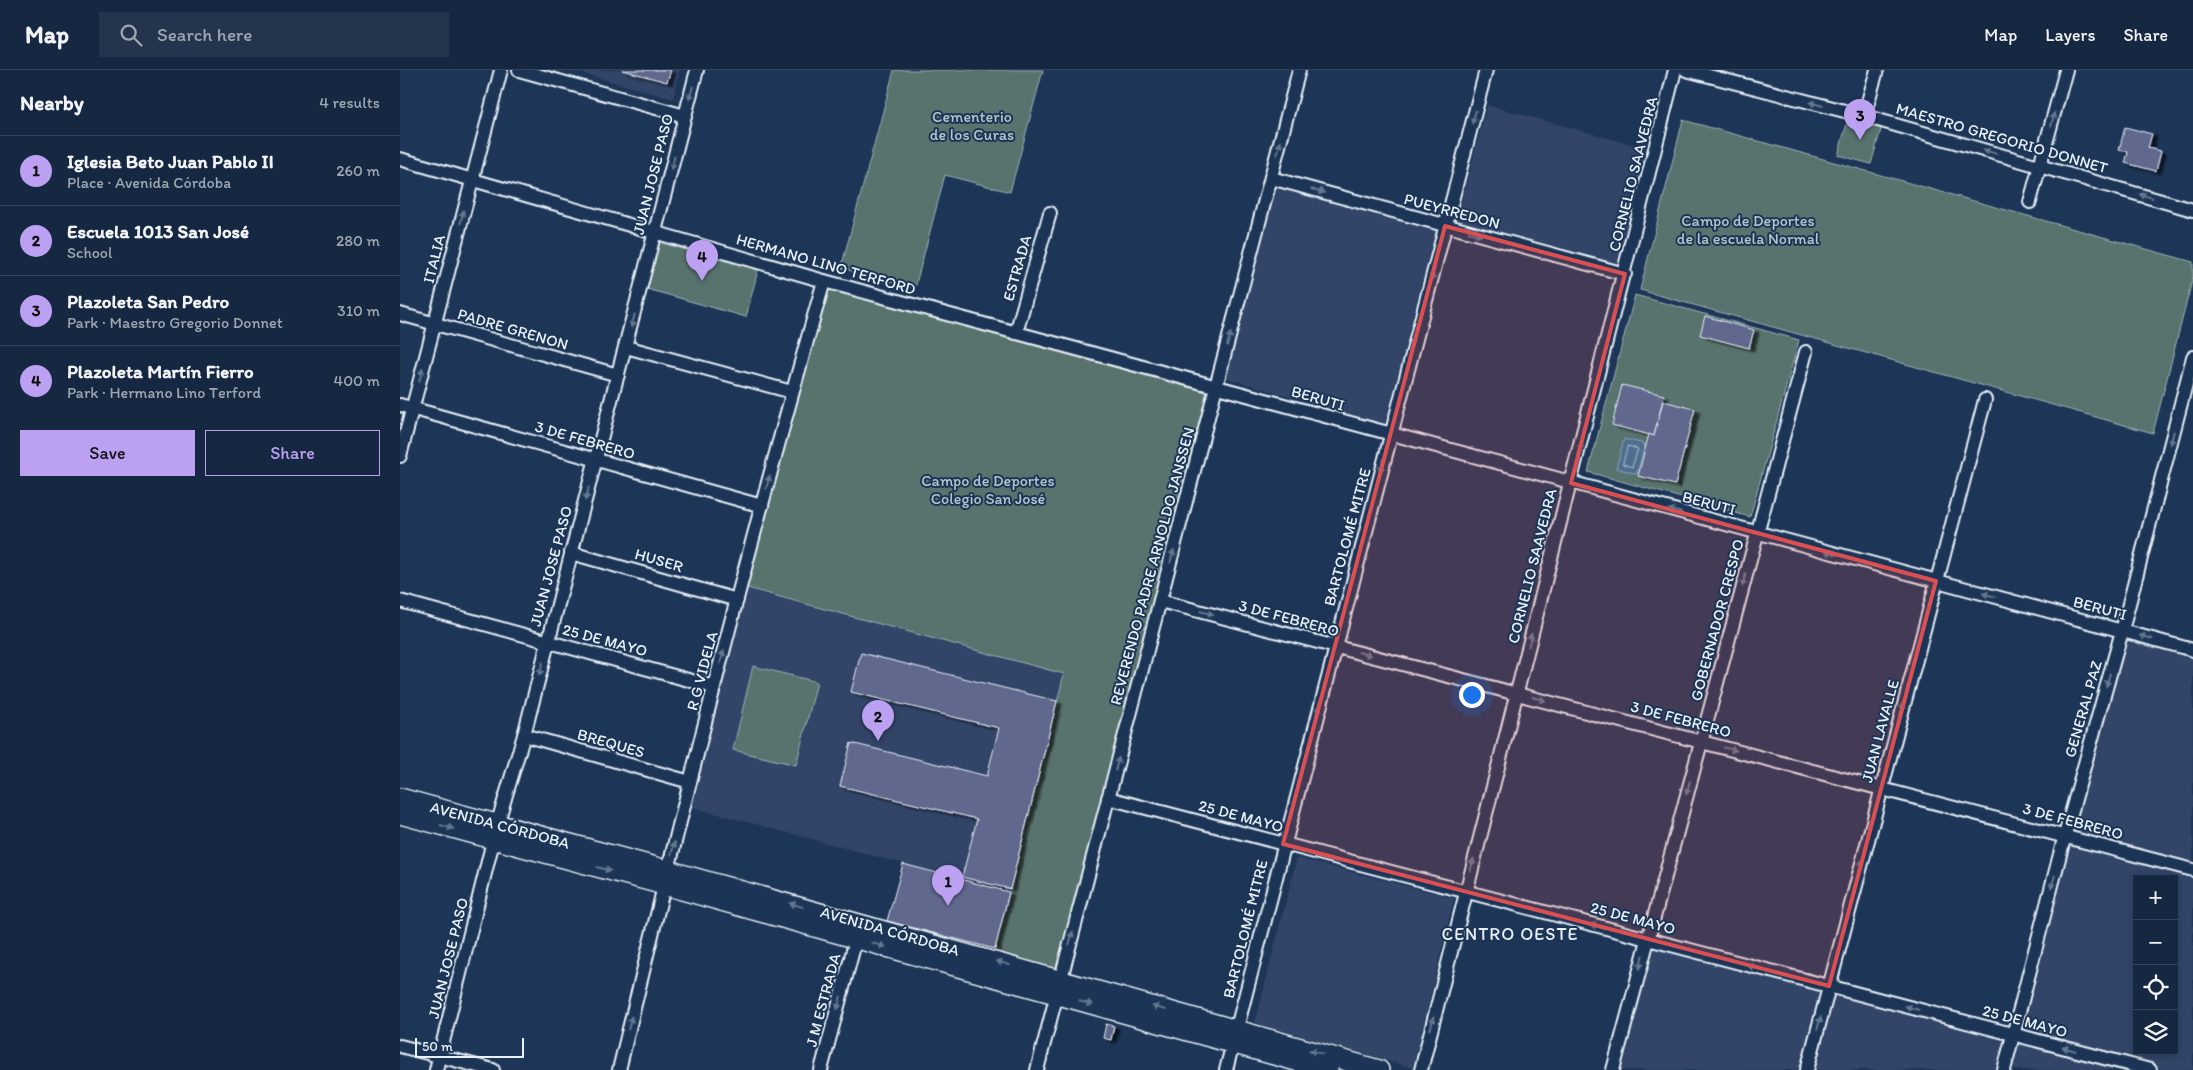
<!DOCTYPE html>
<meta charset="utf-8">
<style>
:root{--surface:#162841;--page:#23344c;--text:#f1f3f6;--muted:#9ea6b1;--line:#35445a;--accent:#bca0f2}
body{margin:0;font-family:Itim,sans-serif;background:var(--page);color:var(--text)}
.controls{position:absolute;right:15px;bottom:15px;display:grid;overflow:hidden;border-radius:0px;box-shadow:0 2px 8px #0003}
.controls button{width:45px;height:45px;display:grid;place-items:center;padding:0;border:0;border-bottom:1px solid var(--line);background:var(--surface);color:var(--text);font:25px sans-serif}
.scale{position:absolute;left:15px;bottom:12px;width:109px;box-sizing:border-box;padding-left:5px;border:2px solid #e8f1f8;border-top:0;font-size:14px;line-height:18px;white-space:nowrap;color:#e8f1f8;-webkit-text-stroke:4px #1d3557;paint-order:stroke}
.you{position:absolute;left:1071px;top:624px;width:18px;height:18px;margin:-12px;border:4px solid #fff;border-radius:50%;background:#1a73e8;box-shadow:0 0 0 8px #1a73e833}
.badge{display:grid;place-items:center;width:32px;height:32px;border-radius:50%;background:var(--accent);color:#111;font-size:16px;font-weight:700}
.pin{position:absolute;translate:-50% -41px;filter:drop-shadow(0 1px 2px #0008)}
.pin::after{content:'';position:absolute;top:26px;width:18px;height:15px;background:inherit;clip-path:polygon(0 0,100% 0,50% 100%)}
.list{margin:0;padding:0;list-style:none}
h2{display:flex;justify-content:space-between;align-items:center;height:65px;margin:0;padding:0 20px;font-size:21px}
h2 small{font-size:16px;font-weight:400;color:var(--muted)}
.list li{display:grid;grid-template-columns:32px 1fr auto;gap:15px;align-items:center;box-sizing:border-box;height:70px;padding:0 20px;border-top:1px solid var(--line)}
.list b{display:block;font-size:19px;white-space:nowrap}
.list p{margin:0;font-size:16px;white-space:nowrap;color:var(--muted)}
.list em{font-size:16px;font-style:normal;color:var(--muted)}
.actions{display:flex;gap:10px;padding:15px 20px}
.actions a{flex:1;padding:11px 0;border:1px solid var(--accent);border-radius:0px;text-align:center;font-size:18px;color:var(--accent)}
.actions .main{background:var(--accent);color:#111}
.icon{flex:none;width:28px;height:28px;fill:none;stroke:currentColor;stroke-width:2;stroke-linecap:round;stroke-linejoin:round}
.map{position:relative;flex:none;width:1793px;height:1000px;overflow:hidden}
header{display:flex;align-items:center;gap:30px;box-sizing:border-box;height:70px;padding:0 25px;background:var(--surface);border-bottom:1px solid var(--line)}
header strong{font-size:24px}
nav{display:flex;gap:28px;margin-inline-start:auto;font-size:18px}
.search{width:350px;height:45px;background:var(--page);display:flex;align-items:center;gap:12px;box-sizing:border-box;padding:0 18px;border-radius:0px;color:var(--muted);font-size:19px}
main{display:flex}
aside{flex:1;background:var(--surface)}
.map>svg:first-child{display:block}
</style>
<header>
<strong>Map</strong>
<div class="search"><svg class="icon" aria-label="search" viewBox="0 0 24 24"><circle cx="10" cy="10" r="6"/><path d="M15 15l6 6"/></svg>Search here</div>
<nav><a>Map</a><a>Layers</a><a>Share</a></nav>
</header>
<main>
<aside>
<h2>Nearby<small>4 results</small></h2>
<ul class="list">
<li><span class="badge">1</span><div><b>Iglesia Beto Juan Pablo II</b><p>Place · Avenida Córdoba</p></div><em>260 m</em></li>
<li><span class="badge">2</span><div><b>Escuela 1013 San José</b><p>School</p></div><em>280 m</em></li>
<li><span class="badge">3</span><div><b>Plazoleta San Pedro</b><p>Park · Maestro Gregorio Donnet</p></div><em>310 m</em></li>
<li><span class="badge">4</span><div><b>Plazoleta Martín Fierro</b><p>Park · Hermano Lino Terford</p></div><em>400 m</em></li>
</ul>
<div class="actions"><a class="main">Save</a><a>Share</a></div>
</aside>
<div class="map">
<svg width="1793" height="1000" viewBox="0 0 1793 1000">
<defs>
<filter id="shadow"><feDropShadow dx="5" dy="3" stdDeviation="1" flood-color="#0009"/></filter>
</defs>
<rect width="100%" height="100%" fill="#1d3557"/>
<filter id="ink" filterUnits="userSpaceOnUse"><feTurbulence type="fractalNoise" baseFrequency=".02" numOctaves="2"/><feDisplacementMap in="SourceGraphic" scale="10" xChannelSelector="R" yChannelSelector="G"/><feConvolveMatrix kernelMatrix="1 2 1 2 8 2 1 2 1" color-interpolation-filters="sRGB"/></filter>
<g filter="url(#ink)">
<g fill="#314468" fill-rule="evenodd">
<polygon points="171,0 280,0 273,29"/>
<polygon points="1087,35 1245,78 1217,196 1056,152"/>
<polygon points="875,117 1035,161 985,354 826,308"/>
<polygon points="347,518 664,604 609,822 291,737"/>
<path d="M 1722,561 L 1793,579 L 1793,1000 L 1213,1000 L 1247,869 L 1613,964 ZM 1737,809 L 1774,809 L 1774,981 L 1737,981 Z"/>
<polygon points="897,788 1054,828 1013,998 855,953"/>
</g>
<g fill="#58726e" stroke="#a0b2b3">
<polygon points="494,0 643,0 610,122 545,105 515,218 441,198"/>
<polygon points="1449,46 1482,56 1471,94 1438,85"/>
<polygon points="1283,50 1793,192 1793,207 1753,363 1240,220"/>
<polygon points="258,172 358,200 346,247 247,219"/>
<polygon points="424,211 816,317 663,900 595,882 664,604 347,518"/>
<polygon points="1235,225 1399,270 1350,447 1188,402"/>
<polygon points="353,596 417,612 396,695 333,680"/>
</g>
<polygon fill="#4f6e8f" stroke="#8ca2b9" points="1224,369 1245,374 1237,404 1216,398"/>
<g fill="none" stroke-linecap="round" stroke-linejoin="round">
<polygon stroke="#abbdce" stroke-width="1" points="1228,376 1238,379 1232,397 1223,394"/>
</g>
<g fill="#61678e" stroke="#e8f1f8" filter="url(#shadow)">
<polygon points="222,0 271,0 267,12"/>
<polygon points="1725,57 1752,64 1748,78 1761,81 1756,101 1725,93 1728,82 1719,80"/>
<polygon points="1305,246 1354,260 1349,278 1300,265"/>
<polygon points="1222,315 1264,325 1254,366 1212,355"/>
<polygon points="1263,331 1295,339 1275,415 1238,406 1249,364 1254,366"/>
<polygon points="461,583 657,631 610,819 562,807 577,749 440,716 451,673 587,706 599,658 451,622"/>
<polygon points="503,794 609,822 595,879 487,851"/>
<polygon points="706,954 714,956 711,970 703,968"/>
</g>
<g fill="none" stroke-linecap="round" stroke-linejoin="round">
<defs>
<g id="street">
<polyline points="119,0 285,46"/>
<polyline points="1286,0 1464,46 1793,140"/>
<polyline points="1464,46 1477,0"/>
<polyline points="0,89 424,211 1793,580"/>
<polyline points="871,108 1225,204"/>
<polyline points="1630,132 1666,0"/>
<polyline points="0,244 218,305"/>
<polyline points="616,263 650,143"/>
<polyline points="226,277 392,322"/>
<polyline points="0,335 362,436"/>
<polyline points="0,386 101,0"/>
<polyline points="171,483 337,530"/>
<polyline points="0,531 314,617"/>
<polyline points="760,531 1793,800"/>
<polyline points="124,665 290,712"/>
<polyline points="708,728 1750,1000"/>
<polyline points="0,976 93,1000"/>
<polyline points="36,1000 97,755 124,665 297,0"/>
<path d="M 219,1000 C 283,736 349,472 424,211"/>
<polyline points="421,1000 456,869"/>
<polyline points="637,1000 899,0"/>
<polyline points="826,1000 1086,0"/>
<polyline points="1021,1000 1275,0"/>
<polyline points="1213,1000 1406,282"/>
<polyline points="1407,1000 1585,330"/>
<polyline points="1604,1000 1665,765 1722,561 1793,287"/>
</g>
<g id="secondary">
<polyline points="0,728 267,800 979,1000"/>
<polyline points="0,744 264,815 928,1000"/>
</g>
</defs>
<use href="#street" stroke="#e8f1f8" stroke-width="16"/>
<use href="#secondary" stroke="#e8f1f8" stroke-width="22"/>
<use href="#street" stroke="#1d3557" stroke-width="12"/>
<use href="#secondary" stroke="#1d3557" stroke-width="19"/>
</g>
<defs><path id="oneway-solid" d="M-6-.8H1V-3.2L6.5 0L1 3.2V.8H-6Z" transform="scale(1.25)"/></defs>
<g fill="#64778f">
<use href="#oneway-solid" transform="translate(291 23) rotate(105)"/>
<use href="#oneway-solid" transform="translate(1416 34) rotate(-165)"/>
<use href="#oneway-solid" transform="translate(1074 47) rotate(105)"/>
<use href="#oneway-solid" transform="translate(1653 49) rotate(-75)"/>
<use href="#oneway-solid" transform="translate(879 78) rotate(-75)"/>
<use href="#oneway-solid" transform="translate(1590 82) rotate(-164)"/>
<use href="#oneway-solid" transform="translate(273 93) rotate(104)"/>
<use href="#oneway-solid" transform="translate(918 121) rotate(16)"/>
<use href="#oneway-solid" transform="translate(1746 126) rotate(-164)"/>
<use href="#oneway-solid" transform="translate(62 147) rotate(-76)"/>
<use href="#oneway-solid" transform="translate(1075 164) rotate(15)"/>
<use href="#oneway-solid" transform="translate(1033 204) rotate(105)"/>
<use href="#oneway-solid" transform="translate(233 251) rotate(104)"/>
<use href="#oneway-solid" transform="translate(829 269) rotate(-75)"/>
<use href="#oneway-solid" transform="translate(21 305) rotate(-75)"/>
<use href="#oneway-solid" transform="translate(1772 368) rotate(105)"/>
<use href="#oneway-solid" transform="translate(1180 379) rotate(-75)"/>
<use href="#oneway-solid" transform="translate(982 395) rotate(105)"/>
<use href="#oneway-solid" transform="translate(368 412) rotate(-75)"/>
<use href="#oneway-solid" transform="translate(187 424) rotate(105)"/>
<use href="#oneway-solid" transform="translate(1275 441) rotate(-165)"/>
<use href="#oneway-solid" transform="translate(1432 483) rotate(-165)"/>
<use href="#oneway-solid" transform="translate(772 486) rotate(-75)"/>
<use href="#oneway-solid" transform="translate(1344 510) rotate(105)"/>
<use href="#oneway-solid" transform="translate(1589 525) rotate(-165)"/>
<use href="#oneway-solid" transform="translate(807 543) rotate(15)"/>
<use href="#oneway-solid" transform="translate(1746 567) rotate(-165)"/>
<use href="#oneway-solid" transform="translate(1130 570) rotate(-76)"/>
<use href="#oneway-solid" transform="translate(965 584) rotate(15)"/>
<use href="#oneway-solid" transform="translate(322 587) rotate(-75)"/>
<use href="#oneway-solid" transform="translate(141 599) rotate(105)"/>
<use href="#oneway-solid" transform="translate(1708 610) rotate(106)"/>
<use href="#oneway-solid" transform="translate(1139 629) rotate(15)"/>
<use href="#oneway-solid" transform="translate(919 637) rotate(105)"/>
<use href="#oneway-solid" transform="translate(1502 639) rotate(-75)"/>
<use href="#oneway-solid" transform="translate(1330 679) rotate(14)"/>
<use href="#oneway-solid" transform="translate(717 694) rotate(-75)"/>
<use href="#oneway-solid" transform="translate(1288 718) rotate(105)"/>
<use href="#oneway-solid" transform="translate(47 757) rotate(15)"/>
<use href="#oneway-solid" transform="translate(273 778) rotate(-75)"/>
<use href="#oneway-solid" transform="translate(1072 795) rotate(-76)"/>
<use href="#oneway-solid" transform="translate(1461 796) rotate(-75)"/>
<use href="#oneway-solid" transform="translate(204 799) rotate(15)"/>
<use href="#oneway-solid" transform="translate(1653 812) rotate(105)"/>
<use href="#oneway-solid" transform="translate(396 835) rotate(-164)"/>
<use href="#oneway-solid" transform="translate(1197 856) rotate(-165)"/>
<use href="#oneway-solid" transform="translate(671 868) rotate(-75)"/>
<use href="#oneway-solid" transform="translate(479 875) rotate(16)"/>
<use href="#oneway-solid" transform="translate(1241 892) rotate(104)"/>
<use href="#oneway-solid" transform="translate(603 893) rotate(-163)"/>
<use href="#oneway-solid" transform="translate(1354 897) rotate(-165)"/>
<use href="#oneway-solid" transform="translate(439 933) rotate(105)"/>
<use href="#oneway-solid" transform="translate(686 933) rotate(15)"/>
<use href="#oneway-solid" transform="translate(759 938) rotate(-164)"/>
<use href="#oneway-solid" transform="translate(1512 938) rotate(-165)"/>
<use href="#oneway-solid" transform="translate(230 953) rotate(-76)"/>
<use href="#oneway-solid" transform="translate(1032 953) rotate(-76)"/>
<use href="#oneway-solid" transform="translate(1419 953) rotate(-75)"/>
<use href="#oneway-solid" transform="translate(1669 979) rotate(-165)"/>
<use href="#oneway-solid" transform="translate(916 982) rotate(-164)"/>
</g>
</g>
<path fill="#da5052" fill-opacity="0.2" stroke="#da5052" stroke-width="4" stroke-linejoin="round" d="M 1045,156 L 1225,204 L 1171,413 L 1536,511 L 1429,916 L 883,774 Z"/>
<g text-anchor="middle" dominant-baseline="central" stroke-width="4" stroke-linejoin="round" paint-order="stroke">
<g font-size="16" fill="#b6c5c8" stroke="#1d3557">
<text x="572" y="46">Cementerio<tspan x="572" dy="18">de los Curas</tspan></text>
<text x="1348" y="150">Campo de Deportes<tspan x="1348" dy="18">de la escuela Normal</tspan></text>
<text x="588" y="410">Campo de Deportes<tspan x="588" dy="18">Colegio San José</tspan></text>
</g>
<g font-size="16" fill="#e8f1f8" stroke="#1d3557">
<text transform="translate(1602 68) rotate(16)">MAESTRO GREGORIO DONNET</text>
<text transform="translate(253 104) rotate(-76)">JUAN JOSE PASO</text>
<text transform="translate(1233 104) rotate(-76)">CORNELIO SAAVEDRA</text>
<text transform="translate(1052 141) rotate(15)">PUEYRREDON</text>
<text transform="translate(34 189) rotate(-76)">ITALIA</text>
<text transform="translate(426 194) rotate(16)">HERMANO LINO TERFORD</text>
<text transform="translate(617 198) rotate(-74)">ESTRADA</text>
<text transform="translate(113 259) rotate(16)">PADRE GRENON</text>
<text transform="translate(918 328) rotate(16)">BERUTI</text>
<text transform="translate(185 370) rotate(16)">3 DE FEBRERO</text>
<text transform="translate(1309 433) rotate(15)">BERUTI</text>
<text transform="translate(947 467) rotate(-75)">BARTOLOMÉ MITRE</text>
<text transform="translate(259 490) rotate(16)">HUSER</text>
<text transform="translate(151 496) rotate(-75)">JUAN JOSE PASO</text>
<text transform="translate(752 496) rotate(-75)">REVERENDO PADRE ARNOLDO JANSSEN</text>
<text transform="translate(1132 496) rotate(-76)">CORNELIO SAAVEDRA</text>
<text transform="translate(1700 538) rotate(15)">BERUTI</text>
<text transform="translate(889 548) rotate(15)">3 DE FEBRERO</text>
<text transform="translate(1317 550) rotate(-75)">GOBERNADOR CRESPO</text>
<text transform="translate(205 570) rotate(15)">25 DE MAYO</text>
<text transform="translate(302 601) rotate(-75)">R G VIDELA</text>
<text transform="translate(1683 639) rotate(-74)">GENERAL PAZ</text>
<text transform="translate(1281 649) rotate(15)">3 DE FEBRERO</text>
<text transform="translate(1480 661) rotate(-75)">JUAN LAVALLE</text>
<text transform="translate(211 673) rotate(16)">BREQUES</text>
<text transform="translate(841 746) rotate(15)">25 DE MAYO</text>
<text transform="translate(1673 751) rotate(15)">3 DE FEBRERO</text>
<text transform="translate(100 755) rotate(15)">AVENIDA CÓRDOBA</text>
<text transform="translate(1233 848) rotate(15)">25 DE MAYO</text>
<text transform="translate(845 859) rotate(-76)">BARTOLOMÉ MITRE</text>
<text transform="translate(490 861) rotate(16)">AVENIDA CÓRDOBA</text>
<text transform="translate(48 888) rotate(-76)">JUAN JOSE PASO</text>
<text transform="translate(423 930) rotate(-75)">J M ESTRADA</text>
<text transform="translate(1625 951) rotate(15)">25 DE MAYO</text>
</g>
<g font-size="18" letter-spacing="1" fill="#e8f1f8" stroke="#1d3557">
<text x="1110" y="864">CENTRO OESTE</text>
</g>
</g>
</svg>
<div class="controls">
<button>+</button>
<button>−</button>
<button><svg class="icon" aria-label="locate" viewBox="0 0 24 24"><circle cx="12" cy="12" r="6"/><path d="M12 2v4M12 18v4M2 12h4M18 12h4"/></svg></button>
<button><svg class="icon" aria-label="layers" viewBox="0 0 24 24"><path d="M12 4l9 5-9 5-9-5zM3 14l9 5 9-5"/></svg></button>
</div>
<div class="scale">50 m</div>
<div class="you"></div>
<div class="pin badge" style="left:548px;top:836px">1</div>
<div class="pin badge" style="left:478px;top:671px">2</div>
<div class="pin badge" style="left:1460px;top:70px">3</div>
<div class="pin badge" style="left:302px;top:211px">4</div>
</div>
</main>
